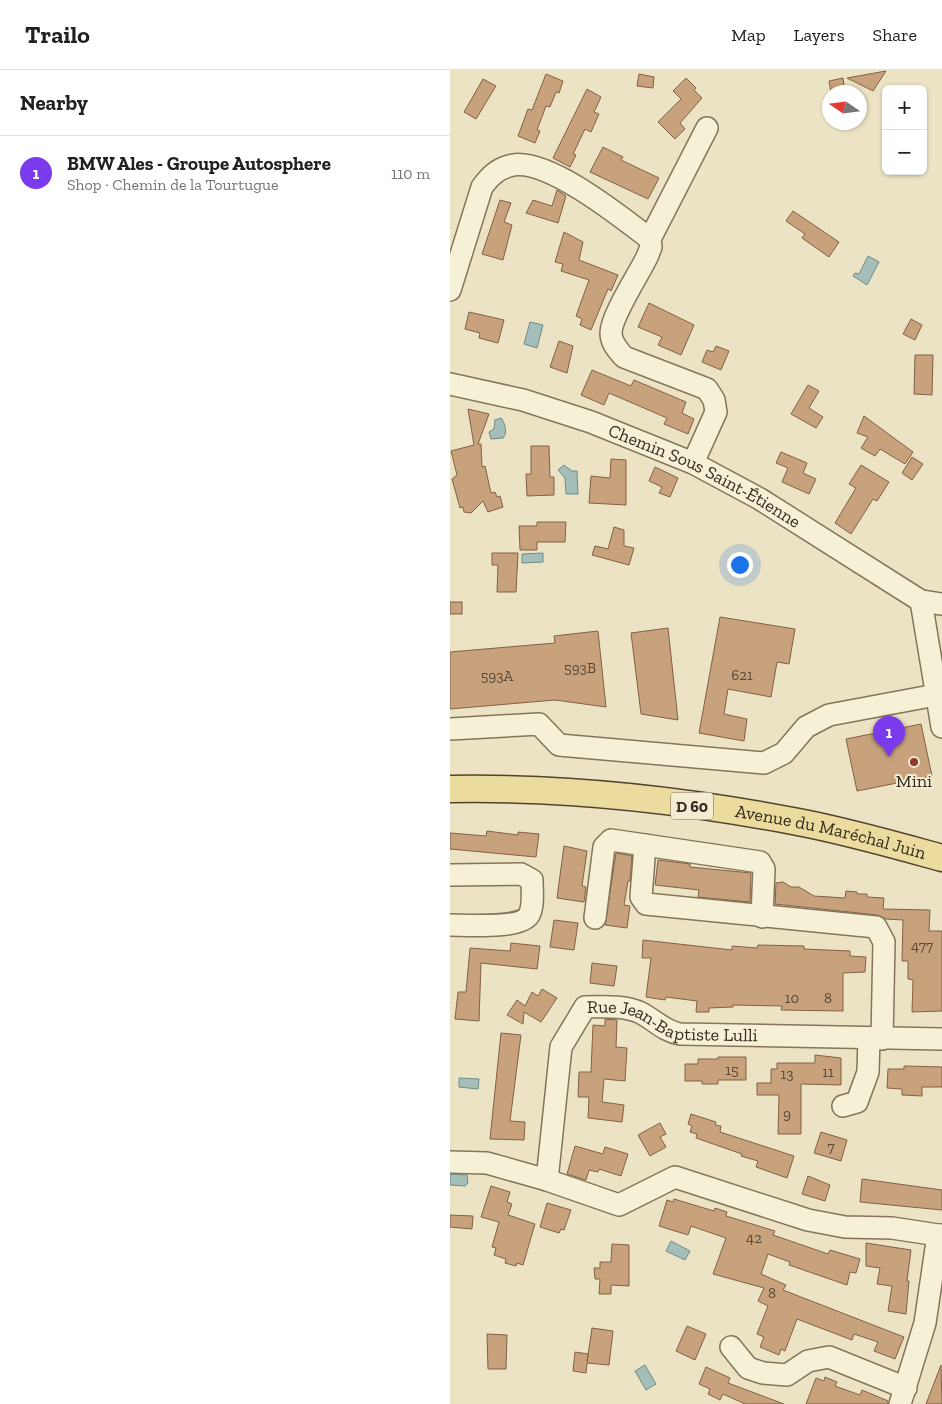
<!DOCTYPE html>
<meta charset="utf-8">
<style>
:root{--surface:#fff;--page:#f6f6f6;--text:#202124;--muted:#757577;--line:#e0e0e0;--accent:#7c3aed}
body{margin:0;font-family:"Zilla Slab",serif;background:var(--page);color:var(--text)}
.controls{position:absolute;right:15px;top:15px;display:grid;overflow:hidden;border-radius:8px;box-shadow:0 1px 4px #0004}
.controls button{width:45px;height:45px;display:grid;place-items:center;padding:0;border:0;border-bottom:1px solid var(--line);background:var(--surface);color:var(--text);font:25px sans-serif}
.compass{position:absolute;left:372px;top:15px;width:45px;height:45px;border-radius:50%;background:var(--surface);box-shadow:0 1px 4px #0004;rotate:283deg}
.you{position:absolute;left:289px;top:494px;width:18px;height:18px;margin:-12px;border:4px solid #fff;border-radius:50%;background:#1a73e8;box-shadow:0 0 0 8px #1a73e833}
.badge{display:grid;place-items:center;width:32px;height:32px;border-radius:50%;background:var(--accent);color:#fff;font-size:16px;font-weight:700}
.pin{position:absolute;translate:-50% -41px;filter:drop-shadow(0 1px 2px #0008)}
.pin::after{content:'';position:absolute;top:26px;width:18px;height:15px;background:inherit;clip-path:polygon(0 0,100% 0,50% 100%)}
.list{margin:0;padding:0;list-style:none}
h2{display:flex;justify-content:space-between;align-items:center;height:65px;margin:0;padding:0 20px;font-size:21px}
h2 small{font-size:16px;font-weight:400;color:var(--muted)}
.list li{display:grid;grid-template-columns:32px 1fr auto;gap:15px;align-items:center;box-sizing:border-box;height:75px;padding:0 20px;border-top:1px solid var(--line)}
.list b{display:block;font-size:19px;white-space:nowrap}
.list p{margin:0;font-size:16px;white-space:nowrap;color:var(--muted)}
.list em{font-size:16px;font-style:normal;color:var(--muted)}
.map{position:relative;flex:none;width:492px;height:1334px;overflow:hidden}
header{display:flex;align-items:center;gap:30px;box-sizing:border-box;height:70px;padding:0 25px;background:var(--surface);border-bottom:1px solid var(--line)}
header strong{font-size:24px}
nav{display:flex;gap:28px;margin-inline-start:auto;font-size:18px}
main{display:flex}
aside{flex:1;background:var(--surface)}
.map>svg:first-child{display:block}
</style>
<header>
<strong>Trailo</strong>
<nav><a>Map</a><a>Layers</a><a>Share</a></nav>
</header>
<main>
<aside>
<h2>Nearby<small></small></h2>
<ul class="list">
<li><span class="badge">1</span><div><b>BMW Ales - Groupe Autosphere</b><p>Shop · Chemin de la Tourtugue</p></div><em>110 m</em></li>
</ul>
</aside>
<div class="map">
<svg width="492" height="1334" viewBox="0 0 492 1334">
<rect width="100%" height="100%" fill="#ebe3c4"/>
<g fill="#a5beb9" stroke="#6d8c87">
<polygon points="418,186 429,192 417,215 403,206 405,203 409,204"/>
<polygon points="80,252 93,255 87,278 74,274"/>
<path d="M 51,348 C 55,353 58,362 53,368 L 41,369 L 39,362 L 44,359 L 45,350 Z"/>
<polygon points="114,395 122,401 127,401 128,424 116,424 115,408 108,400"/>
<polygon points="93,483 93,492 72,493 72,484"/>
<polygon points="9,1008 29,1009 28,1019 9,1017"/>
<polygon points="0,1104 17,1105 18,1113 15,1116 0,1115"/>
<polygon points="221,1171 240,1181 235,1190 216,1181"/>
<polygon points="195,1295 206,1314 196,1320 185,1301"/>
</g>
<g fill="#c7a27c" stroke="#826143">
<polygon points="436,1 423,21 397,8"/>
<polygon points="96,4 113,11 109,23 106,22 100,37 96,36 87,60 90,61 85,73 68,66 78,39 82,40"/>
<polygon points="189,4 204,7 203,18 187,16"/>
<polygon points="236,8 246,18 244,20 252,28 230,53 235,59 225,69 208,52 231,29 223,21"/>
<polygon points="393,8 395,22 381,22 379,11"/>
<polygon points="33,9 46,16 26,49 14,42"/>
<polygon points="137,19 151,27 144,42 149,44 141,62 135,59 123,84 126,85 120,97 103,88"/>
<polygon points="153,77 173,87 171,90 209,108 198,129 140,102"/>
<polygon points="107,120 116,126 108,153 76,143 83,130 102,136"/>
<polygon points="50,130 61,133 54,152 62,155 53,190 32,184"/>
<polygon points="343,141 389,172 379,187 352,168 355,164 336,151"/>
<polygon points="114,162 133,172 129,190 168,205 161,221 158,219 141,260 130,255 132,249 126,246 139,210 111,201 113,194 105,192"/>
<polygon points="199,233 244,255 231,285 208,275 212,267 188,257"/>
<polygon points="19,242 54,250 48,273 29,268 30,263 15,259"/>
<polygon points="461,249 472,255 465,270 453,264"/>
<polygon points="109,271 123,276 117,303 100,297"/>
<polygon points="266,276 279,281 271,300 252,292 257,280 263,282"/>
<polygon points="465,285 483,285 482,325 464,324"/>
<polygon points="142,300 181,316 184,310 236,332 232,343 244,349 238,364 214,354 217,348 159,323 154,335 131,325"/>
<polygon points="358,315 369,321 359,338 373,347 366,358 341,344"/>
<polygon points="18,339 39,344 28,374 31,374 32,397 35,396 41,423 45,422 47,427 50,426 53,437 38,442 33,431 21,443 14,442 13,437 10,438 2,409 7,405 1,381 24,375"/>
<polygon points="414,346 463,382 455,394 430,379 425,386 411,378 418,367 407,363"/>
<polygon points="81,376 99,376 100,407 104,407 104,425 77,426 76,404 81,404"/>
<polygon points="331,382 357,393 353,403 366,409 359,424 332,412 338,398 326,393"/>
<polygon points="462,387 473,394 462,410 452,403"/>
<polygon points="161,389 176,390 176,435 139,433 141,406 160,408"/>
<polygon points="411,395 439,412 427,431 423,429 401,464 385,453 406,418 399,414"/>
<polygon points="205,397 228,408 220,427 209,423 212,417 199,411"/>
<polygon points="87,452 116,452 115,472 87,472 87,480 70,480 69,456 87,456"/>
<polygon points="164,457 174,460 174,476 184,478 179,495 142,485 145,476 158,479"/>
<polygon points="42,483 68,483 66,522 47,522 48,495 42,495"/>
<rect x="0" y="532" width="12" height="12"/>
<polygon points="270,547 345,559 339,594 327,592 321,627 278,619 274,644 297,649 294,671 249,663"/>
<polygon points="218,558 228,650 191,644 181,563"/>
<polygon points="148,561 156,637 105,630 0,639 0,582 105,573 104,566"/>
<polygon points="471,654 482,706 407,721 396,669"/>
<polygon points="37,761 68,765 68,762 89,764 86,787 0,779 0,763 36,766"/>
<polygon points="114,776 137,781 132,816 136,817 134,832 107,828"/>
<polygon points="166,783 182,786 180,811 178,811 174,835 180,836 177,858 155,855"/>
<polygon points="208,790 240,794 240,797 301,803 300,832 248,827 249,820 205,815"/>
<polygon points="333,812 341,817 349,817 364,826 395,828 396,821 407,822 407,824 417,824 417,827 434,828 433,839 480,840 479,861 492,861 492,941 462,942 463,910 458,909 458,891 452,891 453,850 436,849 427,845 325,834 326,813"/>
<polygon points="104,850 128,853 124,880 100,877"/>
<polygon points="193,870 282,880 282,876 307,878 308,875 354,876 354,879 400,881 400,886 416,887 415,902 393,903 393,941 331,940 332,936 283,935 283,937 259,938 259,942 246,942 247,931 216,927 215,930 196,927 201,888 192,888"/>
<polygon points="61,873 90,876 87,899 31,893 29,951 5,949 8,922 16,922 20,878 60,881"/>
<polygon points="142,893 167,896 164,916 140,913"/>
<polygon points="92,919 107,928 91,952 74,942 73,954 57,945 67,930 75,936 82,922 88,926"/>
<polygon points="155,949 167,950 166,977 177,978 175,1011 154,1009 152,1032 174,1035 172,1052 138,1048 139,1027 128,1027 129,1002 141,1002 143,955 155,956"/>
<polygon points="51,963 71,965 60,1051 75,1052 74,1070 40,1069"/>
<polygon points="365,985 391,988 391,1015 351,1014 351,1064 328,1064 329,1025 307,1025 307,1013 321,1013 321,999 327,999 327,993 365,993"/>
<polygon points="268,987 296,987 296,1010 268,1010 268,1014 252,1014 252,1011 235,1011 235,994 248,994 248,989 268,989"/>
<polygon points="454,996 492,997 492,1017 472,1017 472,1026 452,1025 452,1019 437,1018 438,999 454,999"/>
<polygon points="241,1044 266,1052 265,1055 271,1056 270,1062 344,1086 337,1108 306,1097 308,1091 291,1086 292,1084 246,1068 247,1064 240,1062 242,1056 238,1054"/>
<polygon points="210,1053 216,1064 210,1067 216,1077 200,1086 188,1065"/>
<polygon points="371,1062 397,1070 391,1091 364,1083"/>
<polygon points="125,1076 153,1084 155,1077 178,1084 171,1106 149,1099 148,1102 139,1100 136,1110 117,1104"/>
<polygon points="358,1106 380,1115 375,1131 352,1124"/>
<polygon points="412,1109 492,1120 492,1140 410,1132"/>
<polygon points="41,1116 60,1122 57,1132 62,1134 58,1145 85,1154 73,1195 67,1193 66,1196 55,1193 56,1189 44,1185 46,1178 42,1177 49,1152 31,1147"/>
<polygon points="224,1129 264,1141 265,1138 277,1142 276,1146 325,1161 323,1165 378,1184 380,1180 410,1189 406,1203 400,1202 397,1215 339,1195 340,1192 318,1184 311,1204 336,1215 333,1220 454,1267 445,1289 424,1281 428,1272 404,1264 402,1270 347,1249 335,1281 331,1279 329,1285 310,1277 314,1267 307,1264 318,1236 308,1231 314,1218 263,1204 276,1168 241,1156 238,1165 209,1156 217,1130 223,1132"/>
<polygon points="97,1133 121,1140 114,1160 111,1159 109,1163 90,1157"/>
<polygon points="0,1145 23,1146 22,1159 0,1157"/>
<polygon points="416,1173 461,1180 457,1211 459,1211 456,1244 438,1241 442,1216 427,1214 430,1198 416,1196"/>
<polygon points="162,1174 179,1175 179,1216 161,1215 161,1224 149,1224 150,1209 145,1209 144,1198 150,1198 150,1192 161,1192"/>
<polygon points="237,1256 256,1264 245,1290 226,1281"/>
<polygon points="142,1258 163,1261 159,1295 137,1293 136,1303 123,1301 125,1282 138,1284 137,1292"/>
<polygon points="37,1264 57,1265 56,1299 38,1299"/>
<polygon points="491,1295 492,1334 476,1334"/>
<polygon points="256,1297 280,1308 278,1313 334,1334 295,1334 273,1324 270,1330 258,1324 260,1319 249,1314"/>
<polygon points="375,1307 387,1312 385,1316 410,1325 412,1320 438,1331 438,1334 356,1334 366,1308 374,1311"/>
</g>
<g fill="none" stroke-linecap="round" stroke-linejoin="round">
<defs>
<g id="minor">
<path d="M 0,220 L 32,117 C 40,106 48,98 63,95 C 99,89 171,147 200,169"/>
<path id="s1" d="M 0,314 L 73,330 L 141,352 L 243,393 L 310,429 L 471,531 L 492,534"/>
<path d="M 243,393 L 266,342 L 264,330 L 257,319 L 174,287 C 168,280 161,273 161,263 C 161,246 189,204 197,187 L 201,177 L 200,169 L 257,58"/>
<polyline points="471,531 492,657"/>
<polyline points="0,659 89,654 109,675 314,693 334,683 356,657 379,645 486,625"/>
<polyline points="195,775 191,827 196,834 426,857 434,872 432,969"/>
<path d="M 0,805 L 71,804 L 82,810 C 82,820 84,836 79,845 C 71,859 16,855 0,855"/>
<polyline points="145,848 154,777 161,770 310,792 314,799 312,847"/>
<polyline points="393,1036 407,1032 418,1002 419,968"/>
<polyline points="0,1092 37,1093 97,1110 169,1135 225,1107 358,1150 395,1157 442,1158 488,1165"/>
<path id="s2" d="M 97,1110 L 111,977 L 135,937 C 152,937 173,935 189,942 C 204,949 213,961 230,964 L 492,969"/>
<polyline points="281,1277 298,1298 313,1303 337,1305 358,1291 379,1287 456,1318"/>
<polyline points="450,1334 475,1253 488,1165 492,1165"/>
</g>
<g id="major">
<path id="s3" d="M 0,719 C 116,717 234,730 348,752 C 396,761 445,775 492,788"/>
</g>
</defs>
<use href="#minor" stroke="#84755b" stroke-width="24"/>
<use href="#major" stroke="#52432f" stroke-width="29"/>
<use href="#minor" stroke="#f6f0d6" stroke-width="21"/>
<use href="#major" stroke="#ecdb9e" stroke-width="26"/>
</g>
<circle fill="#8f372f" stroke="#f3ecd3" stroke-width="2" cx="464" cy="692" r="5"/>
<g text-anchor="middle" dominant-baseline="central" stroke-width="4" stroke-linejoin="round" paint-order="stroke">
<g font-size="15" fill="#5a4936">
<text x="130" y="598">593B</text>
<text x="292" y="605">621</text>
<text x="47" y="606">593A</text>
<text x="472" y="876">477</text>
<text x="342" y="928">10</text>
<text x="378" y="928">8</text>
<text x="282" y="1000">15</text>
<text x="378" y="1002">11</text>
<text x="337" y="1004">13</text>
<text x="337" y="1044">9</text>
<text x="381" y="1077">7</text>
<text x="304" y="1168">42</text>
<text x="322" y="1223">8</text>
</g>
<rect fill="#f3ecd3" stroke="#6e6554" stroke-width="1" x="221" y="722.5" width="42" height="27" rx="4"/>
<g font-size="16" font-weight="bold" fill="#352b1e">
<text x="242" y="736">D 60</text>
</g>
<g font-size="18" fill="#352b1e" stroke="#f3ecd3">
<text stroke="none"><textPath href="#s1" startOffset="272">Chemin Sous Saint-Étienne</textPath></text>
<text stroke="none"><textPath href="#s3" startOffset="384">Avenue du Maréchal Juin</textPath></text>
<text stroke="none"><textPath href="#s2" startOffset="271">Rue Jean-Baptiste Lulli</textPath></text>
</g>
<g font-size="18" fill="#352b1e" stroke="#f3ecd3">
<text x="464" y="711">Mini</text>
</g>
</g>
</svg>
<div class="controls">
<button>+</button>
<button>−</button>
</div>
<svg class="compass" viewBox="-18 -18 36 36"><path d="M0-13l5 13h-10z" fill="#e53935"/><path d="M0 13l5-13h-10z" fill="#757577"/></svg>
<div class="you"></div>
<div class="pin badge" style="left:439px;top:687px">1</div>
</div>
</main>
